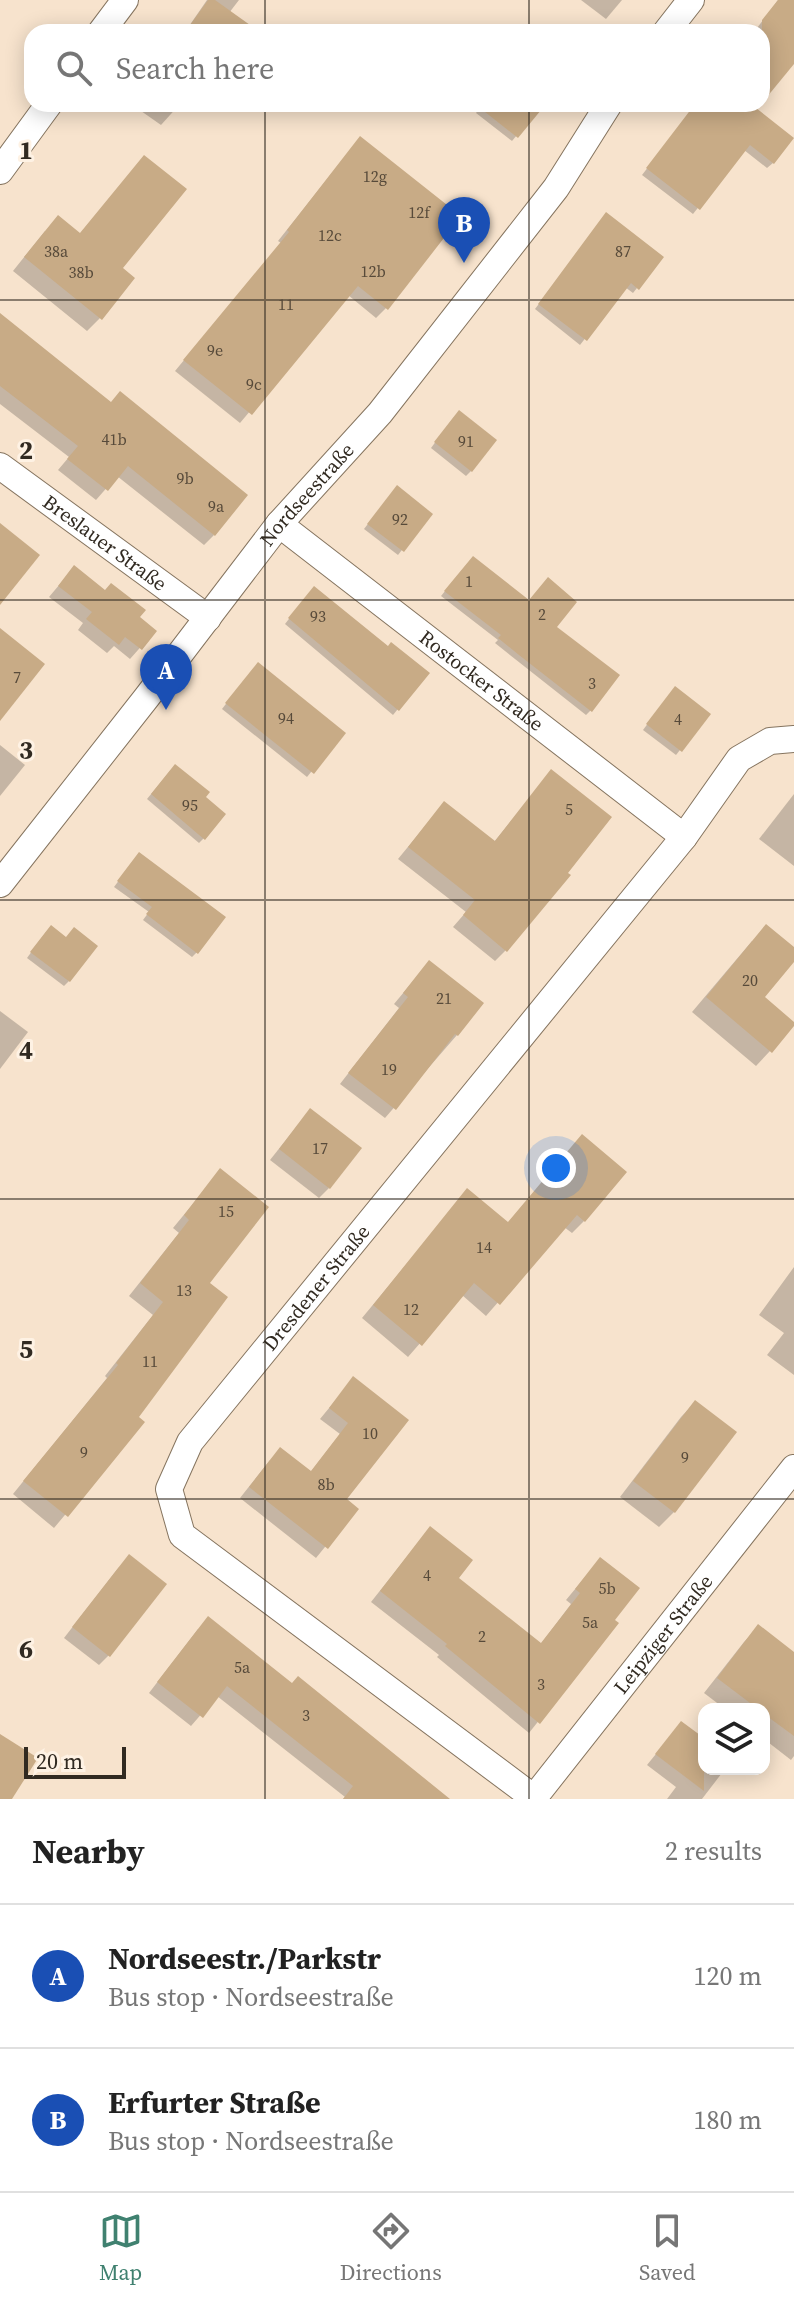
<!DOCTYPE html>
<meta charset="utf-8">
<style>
:root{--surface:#fff;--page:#f6f6f6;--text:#222;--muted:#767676;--line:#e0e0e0;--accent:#408170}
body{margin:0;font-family:"Source Serif 4",serif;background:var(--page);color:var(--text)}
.controls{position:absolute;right:24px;bottom:24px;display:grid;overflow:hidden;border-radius:16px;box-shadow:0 4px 20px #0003}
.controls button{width:72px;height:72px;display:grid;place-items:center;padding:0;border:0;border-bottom:2px solid var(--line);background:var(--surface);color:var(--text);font:40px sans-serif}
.scale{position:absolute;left:24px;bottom:20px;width:102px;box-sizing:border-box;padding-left:8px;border:4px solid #312a21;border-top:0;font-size:22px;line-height:28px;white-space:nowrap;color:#312a21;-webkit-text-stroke:6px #fef2e4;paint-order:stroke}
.you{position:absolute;left:556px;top:1168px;width:28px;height:28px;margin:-20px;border:6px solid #fff;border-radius:50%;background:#1a73e8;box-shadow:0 0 0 12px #1a73e833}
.badge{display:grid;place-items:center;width:52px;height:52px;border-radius:50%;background:var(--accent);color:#fff;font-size:26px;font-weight:700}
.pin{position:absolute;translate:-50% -66px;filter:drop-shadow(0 2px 4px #0008)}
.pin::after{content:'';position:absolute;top:42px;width:28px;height:24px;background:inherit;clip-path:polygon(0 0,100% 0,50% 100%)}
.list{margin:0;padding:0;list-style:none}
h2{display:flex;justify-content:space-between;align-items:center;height:104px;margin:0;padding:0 32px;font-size:34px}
h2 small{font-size:26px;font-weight:400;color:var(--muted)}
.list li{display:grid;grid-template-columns:52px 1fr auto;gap:24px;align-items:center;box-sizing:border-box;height:144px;padding:0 32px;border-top:2px solid var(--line)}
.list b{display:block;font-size:30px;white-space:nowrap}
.list p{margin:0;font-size:26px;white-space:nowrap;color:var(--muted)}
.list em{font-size:26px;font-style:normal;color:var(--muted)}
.icon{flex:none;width:44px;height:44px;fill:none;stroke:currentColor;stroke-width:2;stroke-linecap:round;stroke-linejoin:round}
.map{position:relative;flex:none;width:794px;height:1799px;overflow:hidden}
.search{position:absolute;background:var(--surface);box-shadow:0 4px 20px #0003;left:24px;right:24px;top:24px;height:88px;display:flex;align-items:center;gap:20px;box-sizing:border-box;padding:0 28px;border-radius:24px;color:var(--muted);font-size:30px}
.sheet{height:392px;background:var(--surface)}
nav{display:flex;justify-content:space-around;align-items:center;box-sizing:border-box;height:112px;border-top:2px solid var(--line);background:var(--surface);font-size:22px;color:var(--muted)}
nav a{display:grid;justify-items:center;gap:4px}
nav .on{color:var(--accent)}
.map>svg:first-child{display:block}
</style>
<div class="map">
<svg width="794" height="1799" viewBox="0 0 794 1799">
<rect width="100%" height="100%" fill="#f7e3cd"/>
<g fill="#0003">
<polygon points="207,0 239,0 229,13 233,32 185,32"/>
<polygon points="581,0 622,0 606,19"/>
<polygon points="778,0 794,0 794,61 762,100 762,32 754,32"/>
<polygon points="131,104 180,104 161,125"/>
<polygon points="483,104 543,104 512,141 476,113"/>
<polygon points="697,104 759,104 755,109 773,163 767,168 744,150 693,214 642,175"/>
<polygon points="351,149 386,308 376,318 348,295 240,423 175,371 281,243 278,241"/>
<polygon points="144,157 120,268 100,318 87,331 13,271 45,231 79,235"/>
<polygon points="602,220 637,288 633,293 625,287 580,345 535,309"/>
<polygon points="0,315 214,535 204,545 117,476 96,500 58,470 69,457 0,404"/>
<polygon points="454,417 471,471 466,476 431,448"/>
<polygon points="393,492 430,514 398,555 364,529"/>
<polygon points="468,563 554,627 591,710 586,715 515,659 495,643 498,640 441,596"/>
<polygon points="65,578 137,618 154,632 130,659 114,646 107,653 78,630 83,623 49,597"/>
<polygon points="309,593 427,673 393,715 285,624"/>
<polygon points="253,669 343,733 307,777 222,709"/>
<polygon points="670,694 708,715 676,755 643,730"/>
<polygon points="0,745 25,765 0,796"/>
<polygon points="170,771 203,797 204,838 199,843 147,799"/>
<polygon points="551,772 505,951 495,961 453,927 466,912 398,859 444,803 494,842"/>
<polygon points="794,794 794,866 759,839"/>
<polygon points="135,859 197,952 192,957 143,920 149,912 114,887"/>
<polygon points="46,932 69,981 64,986 27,958"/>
<polygon points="752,941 794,949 794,959 762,998 770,1051 756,1066 692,1012"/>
<polygon points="429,962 457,1035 385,1118 340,1084 399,1008 394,1004"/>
<polygon points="0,1011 28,1032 0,1069"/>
<polygon points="301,1121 329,1188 319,1198 270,1160"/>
<polygon points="570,1150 584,1221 572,1233 564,1227 486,1316 462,1295 408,1357 362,1318 467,1191 507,1224"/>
<polygon points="220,1171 207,1283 136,1417 142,1423 54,1528 13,1494 107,1378 105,1376 153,1315 129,1296 179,1233 173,1228"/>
<polygon points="794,1267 794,1375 767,1355 784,1333 759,1315"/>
<polygon points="353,1379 344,1500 356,1509 316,1558 240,1498 270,1460 310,1473 340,1434 320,1419"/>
<polygon points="695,1402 674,1512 659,1527 620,1497 681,1417"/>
<polygon points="421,1539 456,1579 540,1645 571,1604 566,1600 600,1559 612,1621 616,1623 529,1733 437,1657 439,1655 371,1602"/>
<polygon points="119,1567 109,1655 99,1665 64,1638"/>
<polygon points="758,1627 794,1654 794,1756 791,1760 764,1739 764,1709 725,1709 704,1693 744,1642"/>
<polygon points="198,1629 292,1685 449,1799 343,1799 345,1797 217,1696 191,1726 149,1693"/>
<polygon points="681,1723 704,1741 704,1769 725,1769 702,1799 667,1799 676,1787 647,1765"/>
</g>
<g fill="#c8ab86">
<polygon points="208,0 215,0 260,32 185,32"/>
<polygon points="778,0 794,0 794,64 762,103 762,20"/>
<polygon points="475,104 546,104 518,138"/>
<polygon points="695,104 751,104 794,138 774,164 750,145 700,210 646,168"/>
<polygon points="360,136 461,216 388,310 358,286 252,415 183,360 289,232 287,230"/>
<polygon points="144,155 187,189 123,268 135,278 102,320 24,257 58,215 80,233"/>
<polygon points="606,212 664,257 639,290 631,283 587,341 538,304"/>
<polygon points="0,313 111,402 120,391 248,495 215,536 128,466 108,491 67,459 78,446 0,386"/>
<polygon points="459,410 497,440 472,472 434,442"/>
<polygon points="397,485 433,514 404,552 367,524"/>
<polygon points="0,523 40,555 0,605"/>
<polygon points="473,556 529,600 548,577 577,602 557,627 620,675 592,712 519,655 498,638 501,635 444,591"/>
<polygon points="74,565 105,590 111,583 146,610 140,617 157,631 142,650 125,637 119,645 86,619 92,612 58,586"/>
<polygon points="314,586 388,646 391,642 430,673 399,711 288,618"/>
<polygon points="0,628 45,664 0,721"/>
<polygon points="258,662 346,733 314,774 225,703"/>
<polygon points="675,686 711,714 682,752 646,724"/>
<polygon points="175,764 210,792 206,797 226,814 205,840 151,794"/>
<polygon points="551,769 612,817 568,873 571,875 507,952 463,915 475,900 408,847 444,801 495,841"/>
<polygon points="139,852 226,917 198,954 146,914 152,907 117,881"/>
<polygon points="766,924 794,947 794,962 765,997 794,1022 794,1026 772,1053 706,997"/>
<polygon points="51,925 66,937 74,927 98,946 70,982 30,952"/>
<polygon points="429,960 484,1003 458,1036 455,1034 396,1110 348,1073 408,997 403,993"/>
<polygon points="310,1108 362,1148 330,1189 279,1149"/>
<polygon points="582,1134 627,1172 585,1222 577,1215 500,1305 474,1283 422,1346 373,1305 467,1188 508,1222"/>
<polygon points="220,1168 269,1207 210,1283 228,1297 139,1417 145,1422 68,1517 23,1481 118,1365 116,1363 163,1302 140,1283 189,1220 184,1215"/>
<polygon points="353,1376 409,1420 347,1499 359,1509 328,1549 249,1487 280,1447 311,1471 348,1423 329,1408"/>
<polygon points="695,1400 737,1432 675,1513 633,1481"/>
<polygon points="430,1526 473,1560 459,1578 541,1643 580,1593 575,1589 600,1557 640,1588 615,1620 619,1623 540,1724 445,1646 447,1644 380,1591"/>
<polygon points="129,1554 167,1584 110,1657 72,1627"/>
<polygon points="208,1616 292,1683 298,1676 450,1799 343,1799 353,1786 227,1686 203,1718 157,1682"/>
<polygon points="758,1624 794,1652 794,1736 764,1714 764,1709 758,1709 717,1678"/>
<polygon points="681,1721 704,1738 704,1791 655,1754"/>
<polygon points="0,1734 38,1758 12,1799 0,1799"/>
</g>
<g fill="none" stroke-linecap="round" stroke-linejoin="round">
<defs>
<g id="minor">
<polyline points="101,32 125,0"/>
<polyline points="666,32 691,0"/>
<polyline points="0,171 49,104"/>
<path id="s1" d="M 0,466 L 208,618"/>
<path id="s2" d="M 279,524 L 684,837"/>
<path id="s3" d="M 0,884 L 147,697 L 279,524 L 380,413 L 556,188 L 609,104"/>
<path id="s4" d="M 534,1798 L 182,1535 L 169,1489 L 190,1442 L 684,837 L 739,759 L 770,741 L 794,739"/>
<path id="s5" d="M 533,1799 L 794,1468"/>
</g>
</defs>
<use href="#minor" stroke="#85745f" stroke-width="28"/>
<use href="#minor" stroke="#fff" stroke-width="26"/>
</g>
<path fill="none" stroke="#312a21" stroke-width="2" stroke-opacity="0.55" d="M 265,0 L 265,32M 529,0 L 529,32M 265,104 L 265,1799M 529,104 L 529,1799M 0,300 L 794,300M 0,600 L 794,600M 0,900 L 794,900M 0,1199 L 794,1199M 0,1499 L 794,1499"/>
<g text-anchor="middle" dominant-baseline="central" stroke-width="6" stroke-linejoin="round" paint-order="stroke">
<g font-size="16" fill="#574a3a">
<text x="375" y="176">12g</text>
<text x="419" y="212">12f</text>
<text x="330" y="235">12c</text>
<text x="56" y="251">38a</text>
<text x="623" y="251">87</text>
<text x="373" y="271">12b</text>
<text x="81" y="272">38b</text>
<text x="286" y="304">11</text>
<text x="215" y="350">9e</text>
<text x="254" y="384">9c</text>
<text x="114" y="439">41b</text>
<text x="466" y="441">91</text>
<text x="185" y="478">9b</text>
<text x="216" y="506">9a</text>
<text x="400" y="519">92</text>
<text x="469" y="581">1</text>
<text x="542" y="614">2</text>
<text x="318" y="616">93</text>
<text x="17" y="677">7</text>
<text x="592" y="683">3</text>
<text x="286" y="718">94</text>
<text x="678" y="719">4</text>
<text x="190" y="805">95</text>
<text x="569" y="809">5</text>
<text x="750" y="980">20</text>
<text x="444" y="998">21</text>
<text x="389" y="1069">19</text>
<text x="320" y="1148">17</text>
<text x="226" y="1211">15</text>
<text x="484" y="1247">14</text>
<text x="184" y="1290">13</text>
<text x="411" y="1309">12</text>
<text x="150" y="1361">11</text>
<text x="370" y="1433">10</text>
<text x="84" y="1452">9</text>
<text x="685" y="1457">9</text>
<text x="326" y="1484">8b</text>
<text x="427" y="1575">4</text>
<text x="607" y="1588">5b</text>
<text x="590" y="1622">5a</text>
<text x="482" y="1636">2</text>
<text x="242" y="1667">5a</text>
<text x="541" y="1684">3</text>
<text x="306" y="1715">3</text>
</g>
<g font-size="20" fill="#312a21" stroke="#fef2e4">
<text stroke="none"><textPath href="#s3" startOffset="496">Nordseestraße</textPath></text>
<text stroke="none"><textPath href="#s1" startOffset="130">Breslauer Straße</textPath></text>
<text stroke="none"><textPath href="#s2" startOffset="256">Rostocker Straße</textPath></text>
<text stroke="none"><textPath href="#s4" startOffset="738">Dresdener Straße</textPath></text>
<text stroke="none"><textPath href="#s5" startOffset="210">Leipziger Straße</textPath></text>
</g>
</g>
<g font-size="26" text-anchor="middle" font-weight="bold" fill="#312a21" stroke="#fef2e4" stroke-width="6" stroke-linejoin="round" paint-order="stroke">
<text x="26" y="159">1</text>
<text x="26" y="459">2</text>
<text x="26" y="759">3</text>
<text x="26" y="1059">4</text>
<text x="26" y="1358">5</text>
<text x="26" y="1658">6</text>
</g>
</svg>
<div class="controls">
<button><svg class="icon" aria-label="layers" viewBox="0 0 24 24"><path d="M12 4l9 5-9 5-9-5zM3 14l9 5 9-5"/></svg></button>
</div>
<div class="scale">20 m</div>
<div class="you"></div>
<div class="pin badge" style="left:166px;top:710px;background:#1a4fb4">A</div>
<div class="pin badge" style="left:464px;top:263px;background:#1a4fb4">B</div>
<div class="search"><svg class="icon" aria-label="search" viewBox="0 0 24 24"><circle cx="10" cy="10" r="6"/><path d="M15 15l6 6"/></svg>Search here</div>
</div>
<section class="sheet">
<h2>Nearby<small>2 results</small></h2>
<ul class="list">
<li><span class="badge" style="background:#1a4fb4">A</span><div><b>Nordseestr./Parkstr</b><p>Bus stop · Nordseestraße</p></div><em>120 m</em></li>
<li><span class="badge" style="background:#1a4fb4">B</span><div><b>Erfurter Straße</b><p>Bus stop · Nordseestraße</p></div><em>180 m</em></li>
</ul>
</section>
<nav>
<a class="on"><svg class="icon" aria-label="map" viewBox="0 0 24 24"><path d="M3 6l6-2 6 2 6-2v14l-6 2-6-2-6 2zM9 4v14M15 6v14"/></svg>Map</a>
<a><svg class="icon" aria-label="directions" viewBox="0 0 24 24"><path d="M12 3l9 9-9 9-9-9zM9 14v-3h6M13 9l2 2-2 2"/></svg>Directions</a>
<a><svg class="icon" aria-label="saved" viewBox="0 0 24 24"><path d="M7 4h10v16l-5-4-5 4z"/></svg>Saved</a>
</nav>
